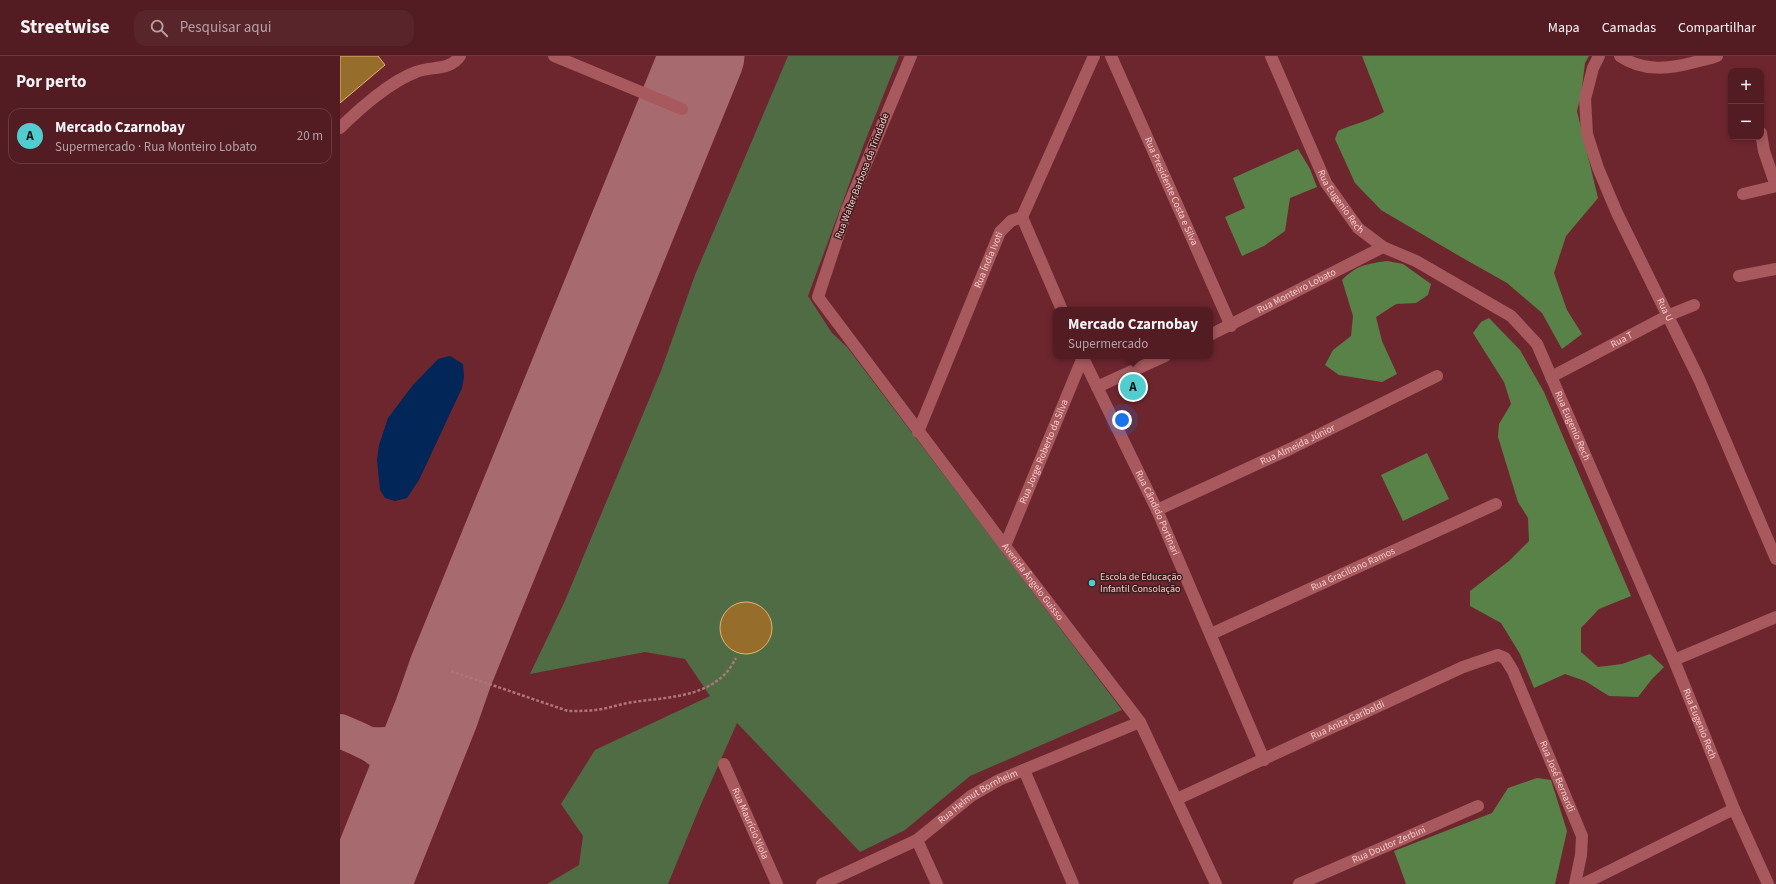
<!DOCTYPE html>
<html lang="pt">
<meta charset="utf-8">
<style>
:root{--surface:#521c22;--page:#58252a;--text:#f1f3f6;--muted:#b5a1a5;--line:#683a40;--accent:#52cdcf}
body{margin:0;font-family:"Source Sans 3",sans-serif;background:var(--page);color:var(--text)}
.controls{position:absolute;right:12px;top:12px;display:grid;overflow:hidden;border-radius:8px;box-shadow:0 2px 6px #0003}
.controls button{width:36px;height:36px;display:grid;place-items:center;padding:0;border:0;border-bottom:1px solid var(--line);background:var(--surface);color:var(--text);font:20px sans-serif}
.you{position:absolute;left:782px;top:364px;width:14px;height:14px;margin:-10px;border:3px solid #fff;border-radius:50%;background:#1a73e8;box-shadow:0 0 0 6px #1a73e833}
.badge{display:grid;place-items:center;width:26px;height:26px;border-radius:50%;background:var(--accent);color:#111;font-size:13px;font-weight:700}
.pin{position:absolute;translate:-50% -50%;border:2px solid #fff;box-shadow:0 1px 4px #0006}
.popup{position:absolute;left:713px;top:251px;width:160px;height:52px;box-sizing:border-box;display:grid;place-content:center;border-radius:8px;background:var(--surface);filter:drop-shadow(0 1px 3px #0005);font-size:13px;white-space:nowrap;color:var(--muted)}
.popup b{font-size:15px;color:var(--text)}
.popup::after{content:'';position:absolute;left:50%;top:100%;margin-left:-8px;border:8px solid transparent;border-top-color:var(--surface)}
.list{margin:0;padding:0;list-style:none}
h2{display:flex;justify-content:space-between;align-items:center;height:52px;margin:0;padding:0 16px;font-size:17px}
h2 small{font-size:13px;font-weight:400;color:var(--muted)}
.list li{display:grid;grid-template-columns:26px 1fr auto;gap:12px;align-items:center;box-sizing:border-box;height:56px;margin:0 8px 8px;padding:0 8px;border:1px solid var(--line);border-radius:12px}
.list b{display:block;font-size:15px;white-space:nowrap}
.list p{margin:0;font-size:13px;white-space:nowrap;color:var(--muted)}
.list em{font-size:13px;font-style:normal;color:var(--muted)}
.icon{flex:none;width:22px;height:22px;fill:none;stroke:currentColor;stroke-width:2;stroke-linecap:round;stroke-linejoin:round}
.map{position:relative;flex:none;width:1436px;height:828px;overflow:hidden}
header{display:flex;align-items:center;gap:24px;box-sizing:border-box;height:56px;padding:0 20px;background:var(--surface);border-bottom:1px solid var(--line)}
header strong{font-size:19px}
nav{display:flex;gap:22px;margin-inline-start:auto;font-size:14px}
.search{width:280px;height:36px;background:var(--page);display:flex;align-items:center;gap:10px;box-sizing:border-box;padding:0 14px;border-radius:12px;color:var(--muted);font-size:15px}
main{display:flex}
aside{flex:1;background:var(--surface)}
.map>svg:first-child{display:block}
</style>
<header>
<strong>Streetwise</strong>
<div class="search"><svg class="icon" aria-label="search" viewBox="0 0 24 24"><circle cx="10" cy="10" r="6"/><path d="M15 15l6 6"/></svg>Pesquisar aqui</div>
<nav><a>Mapa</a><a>Camadas</a><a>Compartilhar</a></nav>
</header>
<main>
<aside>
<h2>Por perto<small></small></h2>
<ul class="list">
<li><span class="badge">A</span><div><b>Mercado Czarnobay</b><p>Supermercado · Rua Monteiro Lobato</p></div><em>20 m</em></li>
</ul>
</aside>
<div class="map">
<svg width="1436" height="828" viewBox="0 0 1436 828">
<rect width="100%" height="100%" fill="#6e262e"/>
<polygon fill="#4f6c44" points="448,0 559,0 524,88 468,240 492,277 507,291 782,654 630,720 565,774 520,796 397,667 359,753 328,828 207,828 239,809 243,780 221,748 255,694 370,640 345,603 305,596 190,618 224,547 321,315 355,219"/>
<g fill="#588247">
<path d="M 1022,0 L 1249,0 L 1245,7 L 1241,39 L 1237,55 L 1258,142 L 1226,180 L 1214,217 L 1227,254 L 1242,278 L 1222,293 L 1202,257 L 1167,227 L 1121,201 L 1041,154 L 1015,127 L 995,83 L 998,75 C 1013,68 1030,65 1044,56 Z"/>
<polygon points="958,93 970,113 977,131 950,142 945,175 924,190 902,200 885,161 905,152 893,122"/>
<path d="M 1047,205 L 1063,208 L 1091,228 L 1088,239 L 1076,247 L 1056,248 L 1036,261 L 1042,285 L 1057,318 L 1042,326 L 999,319 L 985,309 L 993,294 L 1011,280 L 1013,260 L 1002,224 C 1017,209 1026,208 1047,205 Z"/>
<polygon points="1149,262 1180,294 1204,336 1291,540 1259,553 1241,572 1241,596 1258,611 1282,608 1310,598 1324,611 1312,623 1298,641 1269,640 1245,625 1225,618 1194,632 1180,598 1161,567 1130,550 1130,535 1169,505 1189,485 1188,462 1178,446 1158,381 1159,368 1171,348 1164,326 1133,277 1141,266"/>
<polygon points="1087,397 1109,443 1063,465 1041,419"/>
<polygon points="1197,722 1211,724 1227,775 1215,828 1066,828 1054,795 1152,757 1168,732"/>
</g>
<polygon fill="#012657" points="110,300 123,308 124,321 122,332 79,424 67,442 55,445 45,442 40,434 37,404 39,389 48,362 73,329 98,303"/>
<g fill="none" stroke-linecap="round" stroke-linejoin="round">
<g stroke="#a76a6f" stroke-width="34">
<polyline points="356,16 356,0"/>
<path d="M 0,675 C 46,694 62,703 56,757"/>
<path d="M 31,688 C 63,690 76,683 96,658"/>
</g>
<polyline stroke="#a76a6f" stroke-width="85" points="28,828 96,658 111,615 362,0"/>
</g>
<g fill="#966d2a" stroke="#e4b671">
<polygon points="0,0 38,0 45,9 0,47"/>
<circle cx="406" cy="572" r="26"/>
</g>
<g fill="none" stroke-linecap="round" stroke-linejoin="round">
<path stroke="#af7579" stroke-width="2.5" stroke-dasharray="3 2" stroke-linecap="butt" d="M 111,615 L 228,655 C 241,655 254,655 267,652 C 276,650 285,647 294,646 C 326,641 362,642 386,617 C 390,613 393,607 396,602"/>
<g stroke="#a7595e" stroke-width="12">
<polyline points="214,0 342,53"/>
<path id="s1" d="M 571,0 L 507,153 L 478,241 L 665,490 L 800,666 L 876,828"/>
<path id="s2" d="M 771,0 L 891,270"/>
<path id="s3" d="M 931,0 L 986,127 L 1018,172 L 1043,191 L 1076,205 L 1171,260 L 1197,288 L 1334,604 L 1394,753 L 1428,828"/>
<path id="s4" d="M 1259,0 L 1253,12 L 1245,43 L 1247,78 L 1258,112 L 1277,157 L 1359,323 L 1436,503"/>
<path d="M 1280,0 C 1303,16 1330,13 1355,6 C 1362,4 1370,3 1377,0"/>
<path d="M 0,72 C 19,53 51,25 76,16 C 91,10 110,15 120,0"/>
<polyline points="1421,77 1424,95 1436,130"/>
<polyline points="1403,138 1436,130"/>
<polyline points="682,161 722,254"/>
<polyline points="1399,220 1436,213"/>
<path id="s5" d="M 870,279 L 1043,191"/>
<path id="s6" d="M 742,300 L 817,454 L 924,704"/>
<path id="s7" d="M 1211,321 L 1327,260 L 1354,249"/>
<polyline points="757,331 825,300"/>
<path id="s8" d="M 578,376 L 660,176 L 671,165 L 682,161 L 754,0"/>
<path id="s9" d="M 817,454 L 952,392 L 1097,320"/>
<path id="s10" d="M 665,490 L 743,301"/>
<path id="s11" d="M 871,578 L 1156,448"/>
<polyline points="1334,604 1436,561"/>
<path id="s12" d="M 384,708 L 437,828"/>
<polyline points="684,714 733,828"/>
<path id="s13" d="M 837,743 L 1123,611 L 1158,599 L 1165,602 L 1173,615 L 1242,780 L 1241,799 L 1235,828"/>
<polyline points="577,784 597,828"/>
<path id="s14" d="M 482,828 L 577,784 L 631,740 L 659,724 L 800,666"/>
<path id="s15" d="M 959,828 L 1138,750"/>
<polyline points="1243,828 1394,753"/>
</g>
</g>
<circle fill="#52cdcf" stroke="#3e1d1f" stroke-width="1.5" cx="752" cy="527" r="4"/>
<g text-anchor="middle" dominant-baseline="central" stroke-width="3" stroke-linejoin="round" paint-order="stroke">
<g font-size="10" fill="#f6caca" stroke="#3e1d1f">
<text transform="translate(522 120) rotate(-69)">Rua Walter Barbosa da Trindade</text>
<text stroke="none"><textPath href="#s2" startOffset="148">Rua Presidente Costa e Silva</textPath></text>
<text stroke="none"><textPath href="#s3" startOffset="162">Rua Eugenio Rech</textPath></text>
<text stroke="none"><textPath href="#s8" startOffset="186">Rua Índia Ivoti</textPath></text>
<text stroke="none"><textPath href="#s5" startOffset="97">Rua Monteiro Lobato</textPath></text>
<text stroke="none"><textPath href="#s4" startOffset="273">Rua U</textPath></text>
<text stroke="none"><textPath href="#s7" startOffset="80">Rua T</textPath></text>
<text stroke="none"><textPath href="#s3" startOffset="498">Rua Eugenio Rech</textPath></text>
<text stroke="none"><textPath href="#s9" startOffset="155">Rua Almeida Júnior</textPath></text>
<text stroke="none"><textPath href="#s10" startOffset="102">Rua Jorge Roberto da Silva</textPath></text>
<text stroke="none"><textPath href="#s6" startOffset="174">Rua Cândido Portinari</textPath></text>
<text stroke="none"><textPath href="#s11" startOffset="156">Rua Graciliano Ramos</textPath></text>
<text stroke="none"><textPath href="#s1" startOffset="615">Avenida Ângelo Guisso</textPath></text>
<text stroke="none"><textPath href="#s13" startOffset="188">Rua Anita Garibaldi</textPath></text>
<text stroke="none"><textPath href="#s3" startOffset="822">Rua Eugenio Rech</textPath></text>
<text stroke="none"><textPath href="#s13" startOffset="489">Rua José Bernardi</textPath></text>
<text stroke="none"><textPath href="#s14" startOffset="180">Rua Helmut Bornheim</textPath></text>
<text stroke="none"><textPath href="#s12" startOffset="65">Rua Maurício Viola</textPath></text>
<text stroke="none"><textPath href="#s15" startOffset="98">Rua Doutor Zerbini</textPath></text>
</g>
<g font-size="10" fill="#f6caca" stroke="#3e1d1f" text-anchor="start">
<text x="760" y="521">Escola de Educação<tspan x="760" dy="12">Infantil Consolação</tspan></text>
</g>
</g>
</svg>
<div class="controls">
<button>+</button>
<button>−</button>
</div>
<div class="you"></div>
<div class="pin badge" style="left:793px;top:331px">A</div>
<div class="popup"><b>Mercado Czarnobay</b>Supermercado</div>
</div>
</main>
